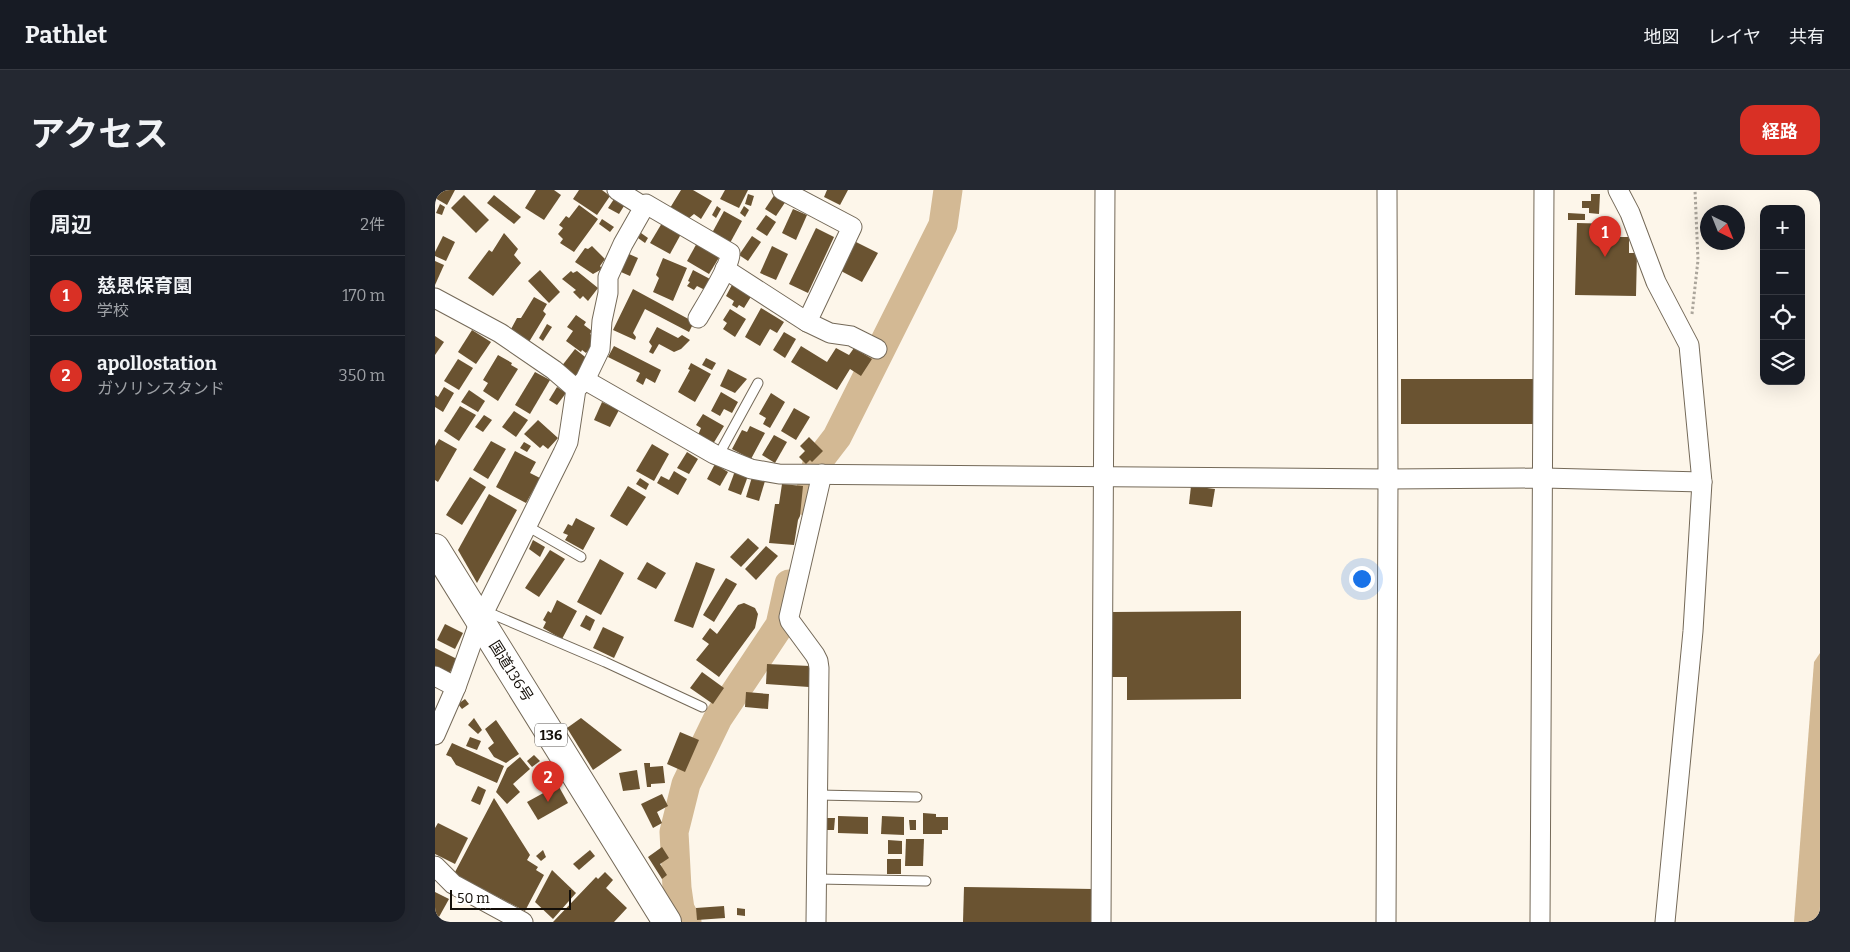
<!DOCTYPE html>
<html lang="ja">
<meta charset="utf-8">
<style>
:root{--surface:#171b24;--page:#242831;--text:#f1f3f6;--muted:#9ea1a6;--line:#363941;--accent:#d93025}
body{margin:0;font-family:Bitter,"Noto Sans JP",serif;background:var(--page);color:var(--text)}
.controls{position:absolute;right:15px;top:15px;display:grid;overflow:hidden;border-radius:10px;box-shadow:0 5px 20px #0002}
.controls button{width:45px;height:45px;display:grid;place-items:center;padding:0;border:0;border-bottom:1px solid var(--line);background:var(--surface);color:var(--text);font:25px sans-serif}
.compass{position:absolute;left:1265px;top:15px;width:45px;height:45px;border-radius:50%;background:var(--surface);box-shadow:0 5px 20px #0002;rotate:137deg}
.scale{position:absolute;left:15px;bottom:12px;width:121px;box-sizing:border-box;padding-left:5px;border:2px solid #140f09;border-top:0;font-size:14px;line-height:18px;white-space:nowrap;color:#140f09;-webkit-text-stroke:4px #fff;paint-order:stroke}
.you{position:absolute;left:926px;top:388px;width:18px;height:18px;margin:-12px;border:4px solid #fff;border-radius:50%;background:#1a73e8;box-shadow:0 0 0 8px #1a73e833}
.badge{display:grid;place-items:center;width:32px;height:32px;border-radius:50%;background:var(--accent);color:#fff;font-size:16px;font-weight:700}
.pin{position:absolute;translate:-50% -41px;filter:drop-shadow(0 1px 2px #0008)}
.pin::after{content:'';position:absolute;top:26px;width:18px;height:15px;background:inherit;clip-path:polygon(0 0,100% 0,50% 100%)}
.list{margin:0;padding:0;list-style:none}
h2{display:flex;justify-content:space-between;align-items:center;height:65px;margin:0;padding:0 20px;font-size:21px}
h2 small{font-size:16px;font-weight:400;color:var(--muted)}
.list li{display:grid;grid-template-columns:32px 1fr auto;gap:15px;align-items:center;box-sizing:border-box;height:80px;padding:0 20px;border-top:1px solid var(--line)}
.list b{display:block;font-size:19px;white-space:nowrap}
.list p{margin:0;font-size:16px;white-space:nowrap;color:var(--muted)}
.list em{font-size:16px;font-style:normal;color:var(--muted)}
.icon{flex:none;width:28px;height:28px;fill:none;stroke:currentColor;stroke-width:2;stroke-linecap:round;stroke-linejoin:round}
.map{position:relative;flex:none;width:1385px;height:732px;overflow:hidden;border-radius:15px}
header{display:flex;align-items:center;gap:30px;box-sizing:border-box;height:70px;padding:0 25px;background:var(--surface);border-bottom:1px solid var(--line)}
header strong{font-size:24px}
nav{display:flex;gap:28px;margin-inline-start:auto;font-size:18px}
.intro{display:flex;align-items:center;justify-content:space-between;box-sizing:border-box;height:120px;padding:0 30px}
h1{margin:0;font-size:35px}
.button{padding:12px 22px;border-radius:15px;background:var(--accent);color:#fff;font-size:18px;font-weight:700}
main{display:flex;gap:30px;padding:0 30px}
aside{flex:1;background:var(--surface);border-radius:15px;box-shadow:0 5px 20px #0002}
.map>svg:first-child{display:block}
</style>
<header>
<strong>Pathlet</strong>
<nav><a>地図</a><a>レイヤ</a><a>共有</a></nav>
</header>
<div class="intro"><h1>アクセス</h1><a class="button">経路</a></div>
<main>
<aside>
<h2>周辺<small>2件</small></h2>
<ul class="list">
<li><span class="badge">1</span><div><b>慈恩保育園</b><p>学校</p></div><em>170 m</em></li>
<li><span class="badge">2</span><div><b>apollostation</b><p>ガソリンスタンド</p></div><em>350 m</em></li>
</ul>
</aside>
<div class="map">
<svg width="1385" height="732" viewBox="0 0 1385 732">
<rect width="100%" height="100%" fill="#fdf6ea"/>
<polygon fill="#d3b994" points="1385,463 1385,732 1359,732 1379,472"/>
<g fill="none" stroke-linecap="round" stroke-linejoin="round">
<g stroke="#d3b994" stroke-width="29">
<polyline points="373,312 382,273 402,247 508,35 513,0"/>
<polyline points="252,732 245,719 242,698 239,642 251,594 283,528 345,435 354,394"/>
</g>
</g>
<g fill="#6a5331">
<polygon points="0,0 20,0 12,15 0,8"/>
<polygon points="101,0 119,0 126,5 109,30 90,18"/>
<polygon points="144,0 167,0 175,6 162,25 138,9"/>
<polygon points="246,0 258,0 277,11 266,29 259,24 253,29 235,18"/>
<polygon points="290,0 313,0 304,18 285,9"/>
<polygon points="392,0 413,0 405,15 389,7"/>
<polygon points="313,4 319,6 316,16 310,14"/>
<polygon points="340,4 351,11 341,26 330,19"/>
<polygon points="1156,4 1165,4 1164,24 1154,23 1154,18 1147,18 1147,11 1156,11"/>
<polygon points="29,5 54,30 41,43 16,18"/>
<polygon points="59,5 86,27 79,34 52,13"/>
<polygon points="179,9 189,16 184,24 173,18"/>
<polygon points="5,14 10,17 7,25 1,23"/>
<polygon points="144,15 163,29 139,62 125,53 128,49 123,44 128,38 124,35 131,26 134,28"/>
<polygon points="282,16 286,19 281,28 277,25"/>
<polygon points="309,16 314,20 310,27 305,23"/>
<polygon points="358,19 372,25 361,50 347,43"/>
<polygon points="289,21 307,31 295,53 277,43"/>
<polygon points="1133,23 1150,24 1150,30 1133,30"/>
<polygon points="331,25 341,32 332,46 321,39"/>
<polygon points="167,29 179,37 175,42 164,34"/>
<polygon points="227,33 246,44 235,64 215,53"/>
<polygon points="1142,33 1182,34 1182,47 1194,47 1194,63 1202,63 1201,106 1140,105"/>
<polygon points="381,38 399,47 373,103 354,94"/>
<polygon points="69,43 83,59 79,65 86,73 58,106 33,88 54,60 57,62"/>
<polygon points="206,43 213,48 210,53 203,48"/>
<polygon points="8,46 20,52 11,71 0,66 0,62"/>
<polygon points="317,46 326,52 313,71 304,65"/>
<polygon points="421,52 443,63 427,92 406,81"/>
<polygon points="262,53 285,66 274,84 252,71"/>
<polygon points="157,56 170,69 165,76 167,79 158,84 140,72 150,58 153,59"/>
<polygon points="337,56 353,64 341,90 325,83"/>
<polygon points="194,64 203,68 195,86 186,82"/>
<polygon points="228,68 252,78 238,111 218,102 224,88 221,85"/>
<polygon points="0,71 9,75 0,95"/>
<polygon points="105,80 125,102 114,113 93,91"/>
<polygon points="258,80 275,89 270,100 262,96 259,100 252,96 255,92 253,91"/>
<polygon points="136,81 138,83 142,81 163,98 153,111 148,106 145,109 138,102 141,100 127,89"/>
<polygon points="298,93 317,105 309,118 304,115 302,118 297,115 299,111 291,106"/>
<polygon points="198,99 259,132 254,142 210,119 198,143 201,147 200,150 178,140"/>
<polygon points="99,107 112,114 108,121 111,124 94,152 75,141 82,128 86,128"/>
<polygon points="326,118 349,132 342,143 335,139 325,156 310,147"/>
<polygon points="295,119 311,129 300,147 288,139 292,133 288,130"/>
<polygon points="141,125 151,132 149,135 157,141 155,144 162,149 151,163 147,160 146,162 131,151 138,141 132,137"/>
<polygon points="112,134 117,137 108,151 104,148"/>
<polygon points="222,137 243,148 247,145 255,150 246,159 239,162 224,154 218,164 214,162 217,156 214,152"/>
<polygon points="37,140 56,152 41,174 23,162"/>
<polygon points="349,142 361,149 350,168 338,160"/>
<polygon points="0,146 9,152 0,165"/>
<polygon points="179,156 226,180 220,193 211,188 208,195 201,191 205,183 173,167"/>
<polygon points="366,156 392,172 401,158 414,165 419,158 437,169 426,186 415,179 402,200 356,172"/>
<polygon points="140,159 154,170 140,188 126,177"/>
<polygon points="63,165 77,173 76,175 83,179 63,211 48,201 53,193 48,190"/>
<polygon points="271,168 281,173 277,180 267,175"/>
<polygon points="23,169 38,178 24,200 9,191"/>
<polygon points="256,173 276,184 260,212 243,202 255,180 253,179"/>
<polygon points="293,179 312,189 300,203 285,196"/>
<polygon points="100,182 115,190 95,224 80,215"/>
<rect x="966" y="189" width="136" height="45"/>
<polygon points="9,197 19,203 8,222 0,217 0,205 3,207"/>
<polygon points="122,197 131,203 122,215 114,210"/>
<polygon points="34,200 50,211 43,222 26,212"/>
<polygon points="286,202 303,212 297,223 289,219 285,226 276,221"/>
<polygon points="336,203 350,212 335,238 328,234 331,228 324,224"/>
<polygon points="167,212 184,220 175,237 159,230"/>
<polygon points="25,216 41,225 24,251 9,241"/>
<polygon points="359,218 375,227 361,250 346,241"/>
<polygon points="79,221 93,230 81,247 67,237"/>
<polygon points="268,224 289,236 278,254 263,245 266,238 261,235"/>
<polygon points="49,225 57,230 48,242 40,237"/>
<polygon points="103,230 123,248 113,259 108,255 105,258 89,244"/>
<polygon points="315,236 330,243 316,269 297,259 307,240 312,242"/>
<polygon points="339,245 352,252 340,273 327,265"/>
<polygon points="374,247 388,261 377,272 375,270 371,274 364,267 370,261 365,256"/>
<polygon points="4,249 22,259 3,292 0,290 0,256"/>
<polygon points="56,251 71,259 53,289 38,280"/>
<polygon points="89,252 96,256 92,262 85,258"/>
<polygon points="217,254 234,264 219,291 201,281"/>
<polygon points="80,261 101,272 95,283 105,288 91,313 61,297"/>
<polygon points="252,262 263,269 254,284 242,278"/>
<polygon points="280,274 293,282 285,296 272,289"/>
<polygon points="239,281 252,289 243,305 222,293 226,286 234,290"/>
<polygon points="300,281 313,286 306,305 293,300"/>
<polygon points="35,287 51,297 27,335 11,325"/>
<polygon points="317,287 330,291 324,311 311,307"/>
<polygon points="205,288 214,294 211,300 201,294"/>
<polygon points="347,294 368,296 365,326 363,330 359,355 334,353 340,314 344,314"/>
<polygon points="193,296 211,307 192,336 175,326"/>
<polygon points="756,296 780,299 777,317 754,314"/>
<polygon points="54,304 82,320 42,393 23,360"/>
<polygon points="141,328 160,338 148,360 130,350 133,345 128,343 133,334 137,336"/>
<polygon points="313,348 324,358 306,377 295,367"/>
<polygon points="98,350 110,357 105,367 94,359"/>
<polygon points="331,356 343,366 321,390 310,379"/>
<polygon points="115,360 130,369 104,407 90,398"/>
<polygon points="165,369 189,383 166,425 142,412"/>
<polygon points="212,372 231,383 221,399 202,389"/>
<polygon points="261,372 280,379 258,438 239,431"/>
<polygon points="291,388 302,394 279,432 268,425"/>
<polygon points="122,410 142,421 127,449 108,438 111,432 108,430 113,421 116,423"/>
<polygon points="309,413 320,418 323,424 320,438 284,487 261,470 274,454 267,449 275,438 282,444 303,415"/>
<polygon points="806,421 806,509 692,510 692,487 677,487 677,422"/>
<polygon points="151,425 160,430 155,441 145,436"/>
<polygon points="10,434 28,443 20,459 2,450"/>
<polygon points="168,437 189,447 179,468 158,458"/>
<polygon points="0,458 22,469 13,486 0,479"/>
<polygon points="332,474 375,476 374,497 331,494"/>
<polygon points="267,482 289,498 278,514 255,498"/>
<polygon points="311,502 334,504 333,519 310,517"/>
<polygon points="30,509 34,514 27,519 23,514"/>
<polygon points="39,528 47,540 43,544 33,535"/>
<polygon points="146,528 187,560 158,580 132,538"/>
<polygon points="61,530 84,564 71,573 59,567 53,558 59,553 50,539"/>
<polygon points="245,542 264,550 250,582 232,574"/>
<polygon points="35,547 46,551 42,560 31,556"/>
<polygon points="17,553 69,576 62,593 21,575 16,567 11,565"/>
<polygon points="99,565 105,571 97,577 92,571"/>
<polygon points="85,567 95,579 78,594 85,602 72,614 61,602 72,578"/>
<polygon points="209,573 215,573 215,577 228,576 230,593 216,594 216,597 212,597"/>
<polygon points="202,580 205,599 188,601 184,583"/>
<polygon points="123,595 133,613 103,630 92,612"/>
<polygon points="43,596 51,600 45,615 36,611"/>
<polygon points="227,604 233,616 222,622 227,633 218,638 206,614"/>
<polygon points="59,608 95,665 92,670 103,677 101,680 109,685 90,721 19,684"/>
<polygon points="488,623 501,624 501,627 513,627 513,640 507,640 507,644 488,644"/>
<polygon points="403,626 433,627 433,644 403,643"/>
<polygon points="447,626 469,627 469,645 446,644"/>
<polygon points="392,628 400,628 399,640 392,640"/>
<polygon points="474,630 481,630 481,640 475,640"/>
<polygon points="3,633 33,648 20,674 0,664 0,638"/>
<polygon points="471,649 489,649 488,676 470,676"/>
<polygon points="453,650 467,651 467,664 453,664"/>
<polygon points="227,657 234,668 225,674 232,685 227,689 213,667"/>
<polygon points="108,660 111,667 106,671 101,666"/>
<polygon points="155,660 160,666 144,680 138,674"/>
<rect x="452" y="669" width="14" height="15"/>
<polygon points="117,680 141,703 118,729 100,712"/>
<polygon points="170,682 178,690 171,698 192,718 179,732 118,732 161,687 163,689"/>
<polygon points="529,697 658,699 658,732 528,732"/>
<polygon points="0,702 14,709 4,727 0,725"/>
<polygon points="289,716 290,728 262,730 261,718"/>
<polygon points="302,718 310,719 310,726 302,725"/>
</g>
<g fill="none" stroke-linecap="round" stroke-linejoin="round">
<defs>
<g id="service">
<polyline points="283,266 323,193"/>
<polyline points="92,336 146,367"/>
<polyline points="50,421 170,472 267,517"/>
<polyline points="383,605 482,607"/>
<polyline points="382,689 491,691"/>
</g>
<g id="minor">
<polyline points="347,0 417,37 372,132"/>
<polyline points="1183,0 1195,23 1221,92 1254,155 1267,292 1258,441 1230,732"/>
<path d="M 211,14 L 295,63 C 296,75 270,116 263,128"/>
<polyline points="290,79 372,132 395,143 416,146 442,159"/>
<polyline points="0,108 65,143 119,180 141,199"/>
<polyline points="150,190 279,264 316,279 344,284 953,289 1109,288 1267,292"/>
<polyline points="0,486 21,497"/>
<polyline points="0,545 21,497 45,430 128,263 133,252 141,199 150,190 165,159 167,131 173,103 173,87 188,54 209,17 182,0"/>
<polyline points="0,676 18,694 88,732"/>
<polyline points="381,732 384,478 383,471 380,465 355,431 354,427 387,284"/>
<polyline points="666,732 670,0"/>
<polyline points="951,732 953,289 952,0"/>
<polyline points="1105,732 1109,0"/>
</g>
<polyline id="trunk" points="0,358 232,732"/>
</defs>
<use href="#service" stroke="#746958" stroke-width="11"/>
<use href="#minor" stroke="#746958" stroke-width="21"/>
<use href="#trunk" stroke="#746958" stroke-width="30"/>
<polyline stroke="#aca69c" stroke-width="3" stroke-dasharray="2.5 2.5" stroke-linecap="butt" points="1257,124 1263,70 1260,0"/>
<use href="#service" stroke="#fff" stroke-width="9"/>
<use href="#minor" stroke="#fff" stroke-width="19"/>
<use href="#trunk" stroke="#fff" stroke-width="28"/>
</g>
<g text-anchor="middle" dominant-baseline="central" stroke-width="5" stroke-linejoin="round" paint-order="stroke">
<rect fill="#fff" stroke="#5a5753" stroke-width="1" x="100" y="533.5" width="32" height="23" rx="4"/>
<g font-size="14" font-weight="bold" fill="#140f09">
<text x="116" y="545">136</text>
</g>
<g font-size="15" fill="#140f09" stroke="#fff">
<text transform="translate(76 481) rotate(58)">国道136号</text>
</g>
</g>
</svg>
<div class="controls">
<button>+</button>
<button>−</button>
<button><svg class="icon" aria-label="locate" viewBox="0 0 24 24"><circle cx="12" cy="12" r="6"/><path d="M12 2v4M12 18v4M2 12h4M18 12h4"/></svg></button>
<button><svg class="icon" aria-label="layers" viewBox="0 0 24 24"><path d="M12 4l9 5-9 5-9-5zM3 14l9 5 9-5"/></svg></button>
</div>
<svg class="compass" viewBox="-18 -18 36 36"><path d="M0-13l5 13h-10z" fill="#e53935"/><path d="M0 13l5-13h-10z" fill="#9ea1a6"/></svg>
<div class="scale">50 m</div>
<div class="you"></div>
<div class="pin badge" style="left:1170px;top:67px">1</div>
<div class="pin badge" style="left:113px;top:612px">2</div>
</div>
</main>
